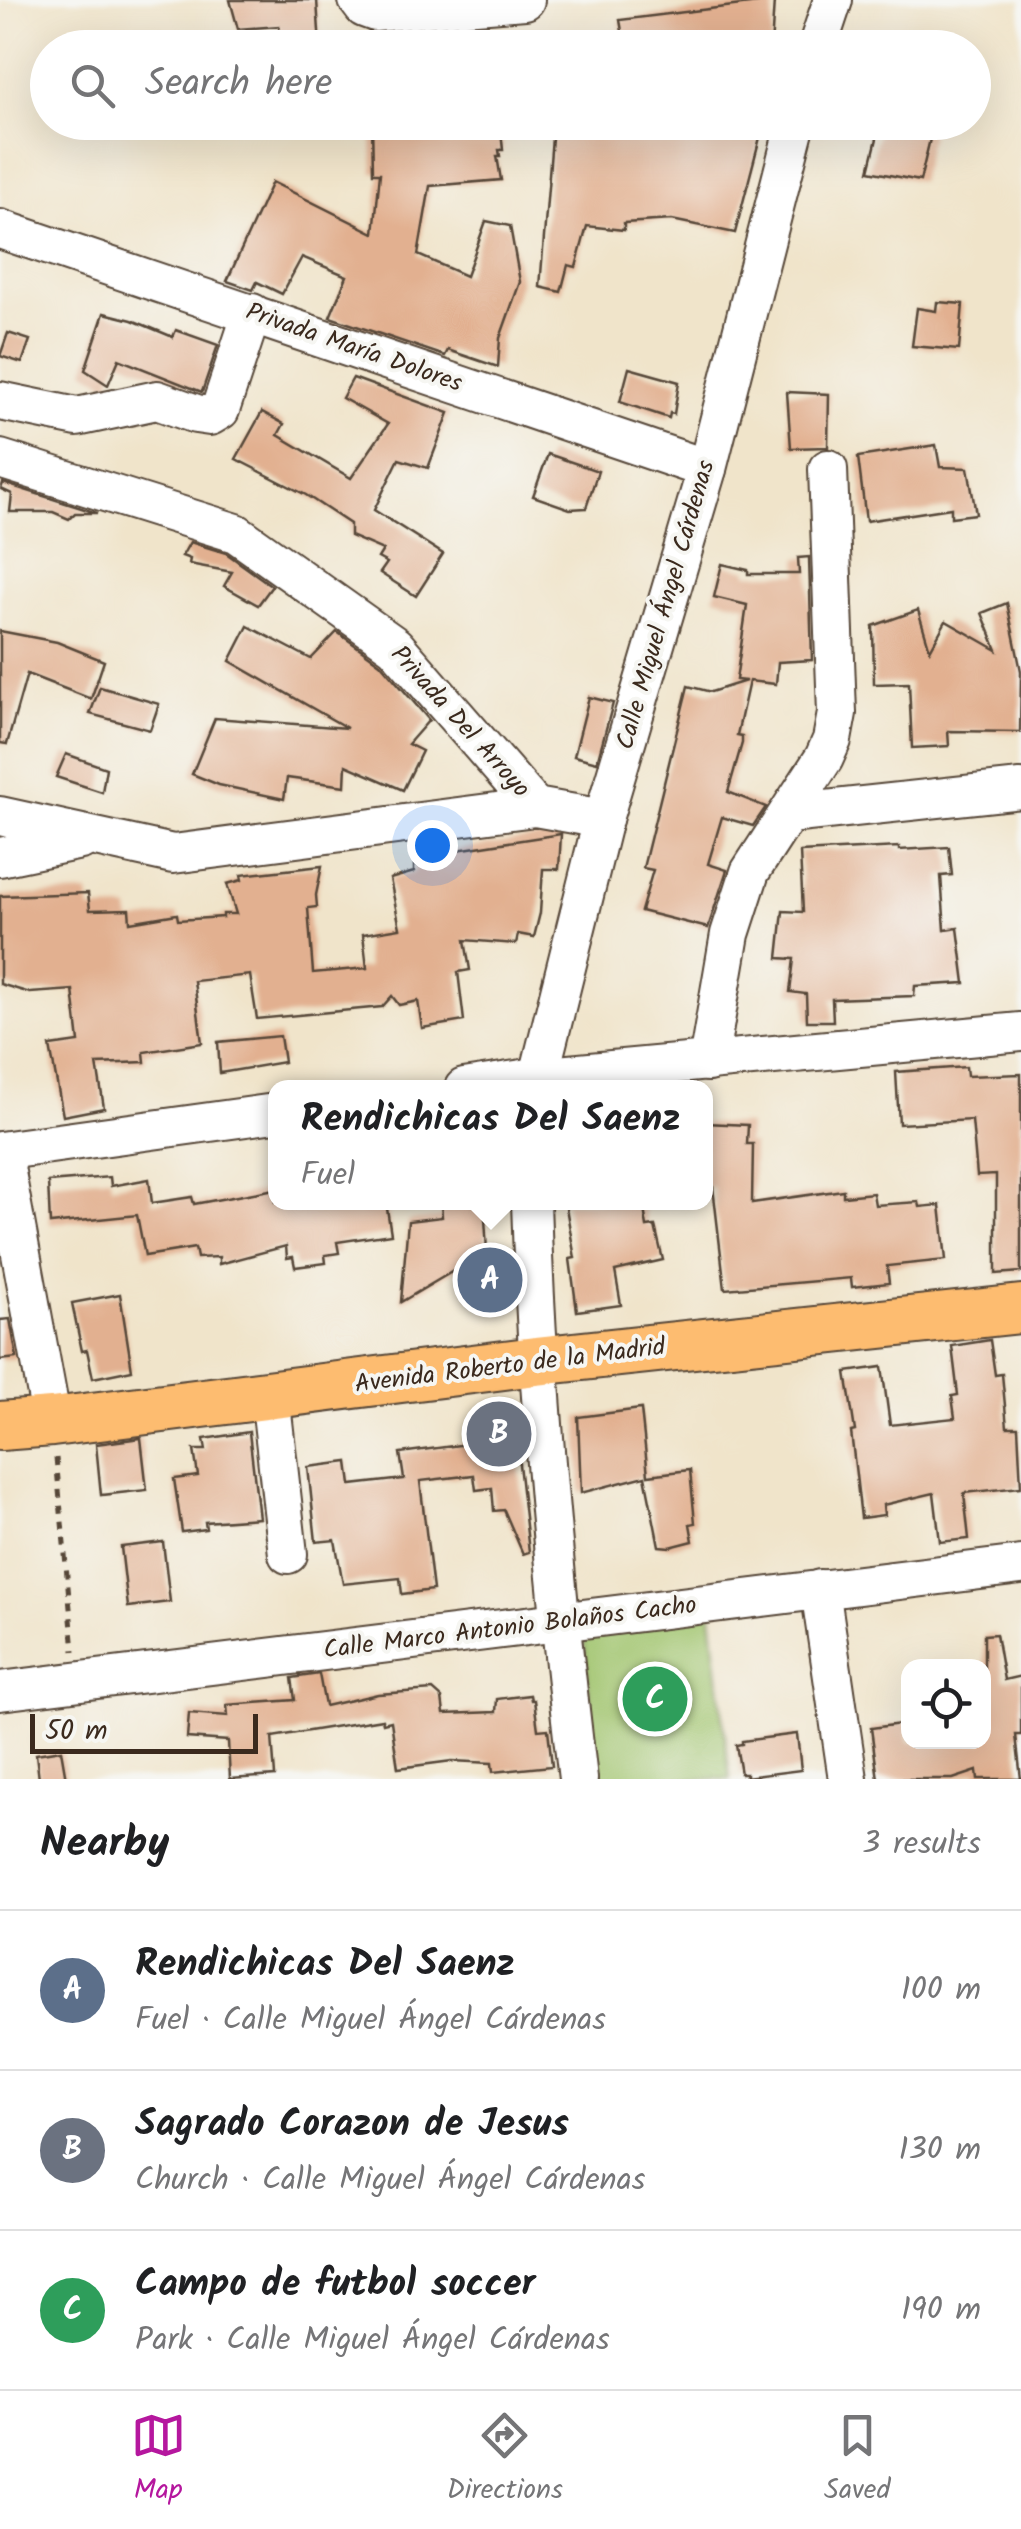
<!DOCTYPE html>
<meta charset="utf-8">
<style>
:root{--surface:#fff;--page:#f2f2f2;--text:#202124;--muted:#757577;--line:#e0e0e0;--accent:#b5179e}
body{margin:0;font-family:Kalam,sans-serif;background:var(--page);color:var(--text)}
.controls{position:absolute;right:30px;bottom:30px;display:grid;overflow:hidden;border-radius:20px;box-shadow:0 10px 40px #0002}
.controls button{width:90px;height:90px;display:grid;place-items:center;padding:0;border:0;border-bottom:2px solid var(--line);background:var(--surface);color:var(--text);font:50px sans-serif}
.scale{position:absolute;left:30px;bottom:25px;width:228px;box-sizing:border-box;padding-left:10px;border:5px solid #3b2a1e;border-top:0;font-size:28px;line-height:35px;white-space:nowrap;color:#3b2a1e;-webkit-text-stroke:8px #f6f6f2;paint-order:stroke}
.you{position:absolute;left:432px;top:845px;width:35px;height:35px;margin:-25px;border:8px solid #fff;border-radius:50%;background:#1a73e8;box-shadow:0 0 0 15px #1a73e833}
.badge{display:grid;place-items:center;width:65px;height:65px;border-radius:50%;background:var(--accent);color:#fff;font-size:32px;font-weight:700}
.pin{position:absolute;translate:-50% -50%;border:5px solid #fff;box-shadow:0 2px 10px #0006}
.popup{position:absolute;left:268px;top:1080px;width:445px;height:130px;box-sizing:border-box;display:grid;place-content:center;border-radius:20px;background:var(--surface);filter:drop-shadow(0 2px 8px #0005);font-size:32px;white-space:nowrap;color:var(--muted)}
.popup b{font-size:38px;color:var(--text)}
.popup::after{content:'';position:absolute;left:50%;top:100%;margin-left:-20px;border:20px solid transparent;border-top-color:var(--surface)}
.list{margin:0;padding:0;list-style:none}
h2{display:flex;justify-content:space-between;align-items:center;height:130px;margin:0;padding:0 40px;font-size:42px}
h2 small{font-size:32px;font-weight:400;color:var(--muted)}
.list li{display:grid;grid-template-columns:65px 1fr auto;gap:30px;align-items:center;box-sizing:border-box;height:160px;padding:0 40px;border-top:2px solid var(--line)}
.list b{display:block;font-size:38px;white-space:nowrap}
.list p{margin:0;font-size:32px;white-space:nowrap;color:var(--muted)}
.list em{font-size:32px;font-style:normal;color:var(--muted)}
.icon{flex:none;width:55px;height:55px;fill:none;stroke:currentColor;stroke-width:2;stroke-linecap:round;stroke-linejoin:round}
.map{position:relative;flex:none;width:1021px;height:1779px;overflow:hidden}
.search{position:absolute;background:var(--surface);box-shadow:0 10px 40px #0002;left:30px;right:30px;top:30px;height:110px;display:flex;align-items:center;gap:25px;box-sizing:border-box;padding:0 35px;border-radius:55px;color:var(--muted);font-size:38px}
.sheet{height:610px;background:var(--surface)}
nav{display:flex;justify-content:space-around;align-items:center;box-sizing:border-box;height:140px;border-top:2px solid var(--line);background:var(--surface);font-size:28px;color:var(--muted)}
nav a{display:grid;justify-items:center;gap:5px}
nav .on{color:var(--accent)}
.map>svg:first-child{display:block}
</style>
<div class="map">
<svg width="1021" height="1779" viewBox="0 0 1021 1779">
<rect width="100%" height="100%" fill="#f6f6f2"/>
<filter id="ink" filterUnits="userSpaceOnUse"><feTurbulence type="fractalNoise" baseFrequency=".01" numOctaves="2"/><feDisplacementMap in="SourceGraphic" scale="20" xChannelSelector="R" yChannelSelector="G"/><feConvolveMatrix kernelMatrix="1 2 1 2 8 2 1 2 1" color-interpolation-filters="sRGB"/></filter>
<filter id="wash" filterUnits="userSpaceOnUse"><feTurbulence type="fractalNoise" baseFrequency=".0048" numOctaves="4" result="noise"/><feDisplacementMap in="SourceGraphic" scale="40" xChannelSelector="R" yChannelSelector="G"/><feGaussianBlur stdDeviation="2.25" result="paint"/><feColorMatrix in="noise" values="0 0 0 0 0 0 0 0 0 0 0 0 0 0 0 0 0 1.4 0 .05"/><feComposite in="paint" operator="in"/></filter>
<g filter="url(#wash)">
<rect width="100%" height="100%" fill="#f0e4ca"/>
<polygon fill="#a0c46d" stroke="#6e7746" stroke-width="2.5" points="710,1606 730,1779 597,1779 582,1620"/>
<g id="blocks">
<g fill="#e2b090">
<polygon points="230,0 317,0 320,48 280,48 279,26 238,29"/>
<polygon points="774,1 771,48 625,48 620,20"/>
<polygon points="372,122 500,122 503,150 499,150 500,156 497,156 501,180 430,186 418,255 466,276 486,221 510,226 520,282 500,338 498,367 448,350 445,356 330,317 347,276 302,257 282,294 257,282 253,290 227,281 272,182 374,233 380,173 373,173"/>
<polygon points="565,122 606,122 606,127 678,135 677,126 682,124 764,122 735,233 672,220 624,223 624,230 587,226 576,267 568,265 561,292 540,287 553,125"/>
<polygon points="881,122 934,122 920,181 869,171"/>
<polygon points="937,302 963,304 959,350 912,346 917,308 936,311"/>
<polygon points="104,313 132,320 173,337 176,330 218,345 202,392 119,359 108,385 85,370"/>
<polygon points="8,333 30,340 22,363 0,356"/>
<polygon points="629,368 679,382 674,414 670,413 669,418 620,402"/>
<polygon points="353,378 449,413 428,468 399,459 374,510 443,554 416,596 380,573 387,563 378,558 383,550 350,536 350,524 306,495 236,459 262,412 284,424 278,435 351,478 388,424 342,398"/>
<polygon points="787,392 829,394 828,447 791,448"/>
<polygon points="936,445 940,467 968,468 976,514 951,517 951,508 866,521 858,457"/>
<polygon points="548,454 598,471 586,508 570,509 533,496"/>
<polygon points="3,483 97,513 75,513 69,519 53,512 10,512 12,494 1,489"/>
<polygon points="190,542 226,553 272,586 258,605 224,586 232,572 189,564 190,559 182,556"/>
<polygon points="809,557 812,660 778,662 776,684 749,681 737,735 742,736 742,743 728,792 766,807 753,826 722,817 708,864 727,870 708,928 641,911 653,870 643,868 688,686 711,692 746,681 736,680 747,605 714,597 722,564 748,570 748,574 799,574 798,558"/>
<polygon points="1007,603 1021,671 1020,732 948,731 949,746 912,748 909,683 874,684 873,626 918,610 930,650 946,621 997,650 982,613"/>
<polygon points="248,626 311,659 337,632 380,663 429,720 408,744 422,751 403,790 346,765 345,786 287,778 284,799 219,785 192,774 215,718 347,728 230,661"/>
<polygon points="0,631 57,642 104,661 91,699 27,674 7,744 0,743"/>
<polygon points="100,687 159,704 150,730 90,714"/>
<polygon points="589,697 613,703 597,762 574,756"/>
<polygon points="66,754 106,768 102,792 56,777"/>
<polygon points="561,834 559,869 543,869 540,913 534,937 518,934 516,944 465,940 470,970 458,972 464,1021 422,1028 418,1001 399,1005 392,996 382,1007 257,1019 250,975 194,981 202,1043 144,1052 145,1062 97,1064 104,1108 63,1116 50,1046 79,1042 73,990 30,993 0,984 0,896 88,893 90,910 129,909 130,922 177,914 178,920 223,917 223,914 236,914 227,884 242,880 241,875 322,866 316,895 317,907 308,908 313,973 367,968 363,934 400,928 390,879 414,872 414,865 446,865 450,851"/>
<polygon points="899,847 899,850 949,847 952,875 941,876 945,930 958,928 965,983 915,986 914,996 832,999 833,1021 807,1021 806,994 790,992 794,959 778,958 783,911 803,912 800,852"/>
<polygon points="280,1036 284,1062 220,1073 218,1042"/>
<polygon points="966,1067 967,1076 1021,1074 1021,1272 996,1274 996,1175 977,1176 972,1120 899,1124 896,1072"/>
<polygon points="705,1123 748,1125 747,1144 753,1144 752,1203 843,1190 843,1196 873,1193 875,1205 919,1202 920,1207 940,1205 946,1260 887,1266 889,1283 852,1287 851,1278 725,1289 713,1187 705,1187"/>
<polygon points="110,1177 111,1186 149,1179 152,1203 192,1197 194,1204 275,1189 275,1202 386,1202 391,1234 337,1242 339,1253 325,1255 326,1263 295,1267 293,1257 287,1258 286,1246 219,1264 219,1257 197,1258 195,1248 145,1256 137,1215 50,1224 48,1182"/>
<polygon points="441,1202 484,1202 487,1251 401,1302 408,1221 442,1217"/>
<polygon points="565,1202 643,1202 647,1227 655,1226 663,1260 615,1271 621,1305 577,1311 570,1259 575,1258"/>
<polygon points="120,1294 132,1370 93,1378 87,1350 82,1351 72,1303"/>
<polygon points="10,1319 17,1358 0,1360 0,1320"/>
<polygon points="990,1340 995,1375 1002,1374 1007,1427 1018,1427 1021,1487 964,1493 969,1539 940,1542 934,1493 883,1505 884,1515 861,1518 851,1432 855,1431 846,1372 882,1367 890,1425 955,1418 952,1396 958,1395 952,1346"/>
<polygon points="641,1409 648,1475 690,1470 695,1523 690,1524 693,1541 670,1547 659,1546 645,1476 581,1493 578,1417"/>
<polygon points="514,1420 529,1552 523,1554 504,1510 494,1511 492,1488 476,1490 474,1475 420,1481 433,1590 402,1594 400,1578 343,1584 335,1540 316,1542 308,1467 348,1462 351,1485 404,1479 400,1453 475,1443 473,1425"/>
<polygon points="249,1432 259,1518 205,1522 206,1529 182,1532 174,1479 198,1476 194,1450 206,1450 204,1439"/>
<polygon points="141,1438 147,1490 101,1495 96,1444"/>
<polygon points="163,1542 170,1602 128,1607 121,1547"/>
<polygon points="996,1634 1004,1680 1021,1676 1021,1735 1016,1735 1021,1779 978,1779 977,1771 953,1779 878,1779 871,1728 908,1723 908,1742 984,1742 984,1635"/>
<polygon points="319,1674 325,1706 378,1694 433,1690 442,1698 444,1714 496,1712 497,1699 530,1695 531,1700 534,1700 538,1730 548,1729 552,1766 493,1772 492,1763 452,1761 398,1768 391,1721 383,1723 382,1719 272,1737 275,1776 230,1779 228,1741 187,1738 189,1713 228,1716 227,1705 295,1700 292,1678"/>
<polygon points="797,1734 801,1770 746,1777 746,1774 741,1774 736,1745 742,1744 742,1741"/>
<polygon points="61,1750 66,1779 39,1779 36,1754"/>
</g>
</g>
</g>
<g filter="url(#ink)">
<use href="#blocks" fill-opacity="0" stroke="#564638" stroke-width="2.5"/>
<g fill="none" stroke-linecap="round" stroke-linejoin="round">
<defs>
<g id="minor">
<polyline points="358,0 364,8 375,12 525,0"/>
<polyline points="817,48 833,0"/>
<polyline points="0,229 707,469"/>
<polyline points="0,401 77,417 157,400 196,414 210,416 220,410 252,313"/>
<polyline points="0,459 236,533 395,646 535,807 603,819"/>
<polyline points="789,814 1021,789"/>
<polyline points="0,816 173,854 535,807"/>
<polyline points="0,857 81,840"/>
<polyline points="708,1062 730,934 750,872 824,758 832,740 837,713 828,469"/>
<polyline points="464,1088 536,1077 1021,1032"/>
<polyline points="536,1088 603,819 707,469 796,122"/>
<polyline points="0,1151 275,1113"/>
<polyline points="2,1151 52,1422"/>
<path d="M 531,1202 C 537,1396 555,1587 578,1779"/>
<polyline points="270,1395 288,1554"/>
<polyline points="820,1589 848,1779"/>
<polyline points="0,1691 1021,1565"/>
</g>
<polyline id="major" points="0,1426 52,1422 536,1361 1021,1309"/>
</defs>
<use href="#minor" stroke="#564638" stroke-width="42"/>
<use href="#major" stroke="#564638" stroke-width="52"/>
<polyline stroke="#564638" stroke-width="5" stroke-dasharray="8 8" stroke-linecap="butt" points="56,1458 74,1651"/>
<use href="#minor" stroke="#fff" stroke-width="38"/>
<use href="#major" stroke="#fdbc6f" stroke-width="48"/>
</g>
</g>
<g text-anchor="middle" dominant-baseline="central" stroke-width="8" stroke-linejoin="round" paint-order="stroke">
<g font-size="25" fill="#3b2a1e" stroke="#f6f6f2">
<text transform="translate(354 348) rotate(19)">Privada María Dolores</text>
<text transform="translate(666 605) rotate(-74)">Calle Miguel Ángel Cárdenas</text>
<text transform="translate(460 722) rotate(48)">Privada Del Arroyo</text>
<text transform="translate(510 1366) rotate(-7)">Avenida Roberto de la Madrid</text>
<text transform="translate(510 1628) rotate(-7)">Calle Marco Antonio Bolaños Cacho</text>
</g>
</g>
</svg>
<div class="controls">
<button><svg class="icon" aria-label="locate" viewBox="0 0 24 24"><circle cx="12" cy="12" r="6"/><path d="M12 2v4M12 18v4M2 12h4M18 12h4"/></svg></button>
</div>
<div class="scale">50 m</div>
<div class="you"></div>
<div class="pin badge" style="left:490px;top:1280px;background:#5c6f8a">A</div>
<div class="popup"><b>Rendichicas Del Saenz</b>Fuel</div>
<div class="pin badge" style="left:499px;top:1434px;background:#6b7280">B</div>
<div class="pin badge" style="left:655px;top:1699px;background:#2e9e5b">C</div>
<div class="search"><svg class="icon" aria-label="search" viewBox="0 0 24 24"><circle cx="10" cy="10" r="6"/><path d="M15 15l6 6"/></svg>Search here</div>
</div>
<section class="sheet">
<h2>Nearby<small>3 results</small></h2>
<ul class="list">
<li><span class="badge" style="background:#5c6f8a">A</span><div><b>Rendichicas Del Saenz</b><p>Fuel · Calle Miguel Ángel Cárdenas</p></div><em>100 m</em></li>
<li><span class="badge" style="background:#6b7280">B</span><div><b>Sagrado Corazon de Jesus</b><p>Church · Calle Miguel Ángel Cárdenas</p></div><em>130 m</em></li>
<li><span class="badge" style="background:#2e9e5b">C</span><div><b>Campo de futbol soccer</b><p>Park · Calle Miguel Ángel Cárdenas</p></div><em>190 m</em></li>
</ul>
</section>
<nav>
<a class="on"><svg class="icon" aria-label="map" viewBox="0 0 24 24"><path d="M3 6l6-2 6 2 6-2v14l-6 2-6-2-6 2zM9 4v14M15 6v14"/></svg>Map</a>
<a><svg class="icon" aria-label="directions" viewBox="0 0 24 24"><path d="M12 3l9 9-9 9-9-9zM9 14v-3h6M13 9l2 2-2 2"/></svg>Directions</a>
<a><svg class="icon" aria-label="saved" viewBox="0 0 24 24"><path d="M7 4h10v16l-5-4-5 4z"/></svg>Saved</a>
</nav>
